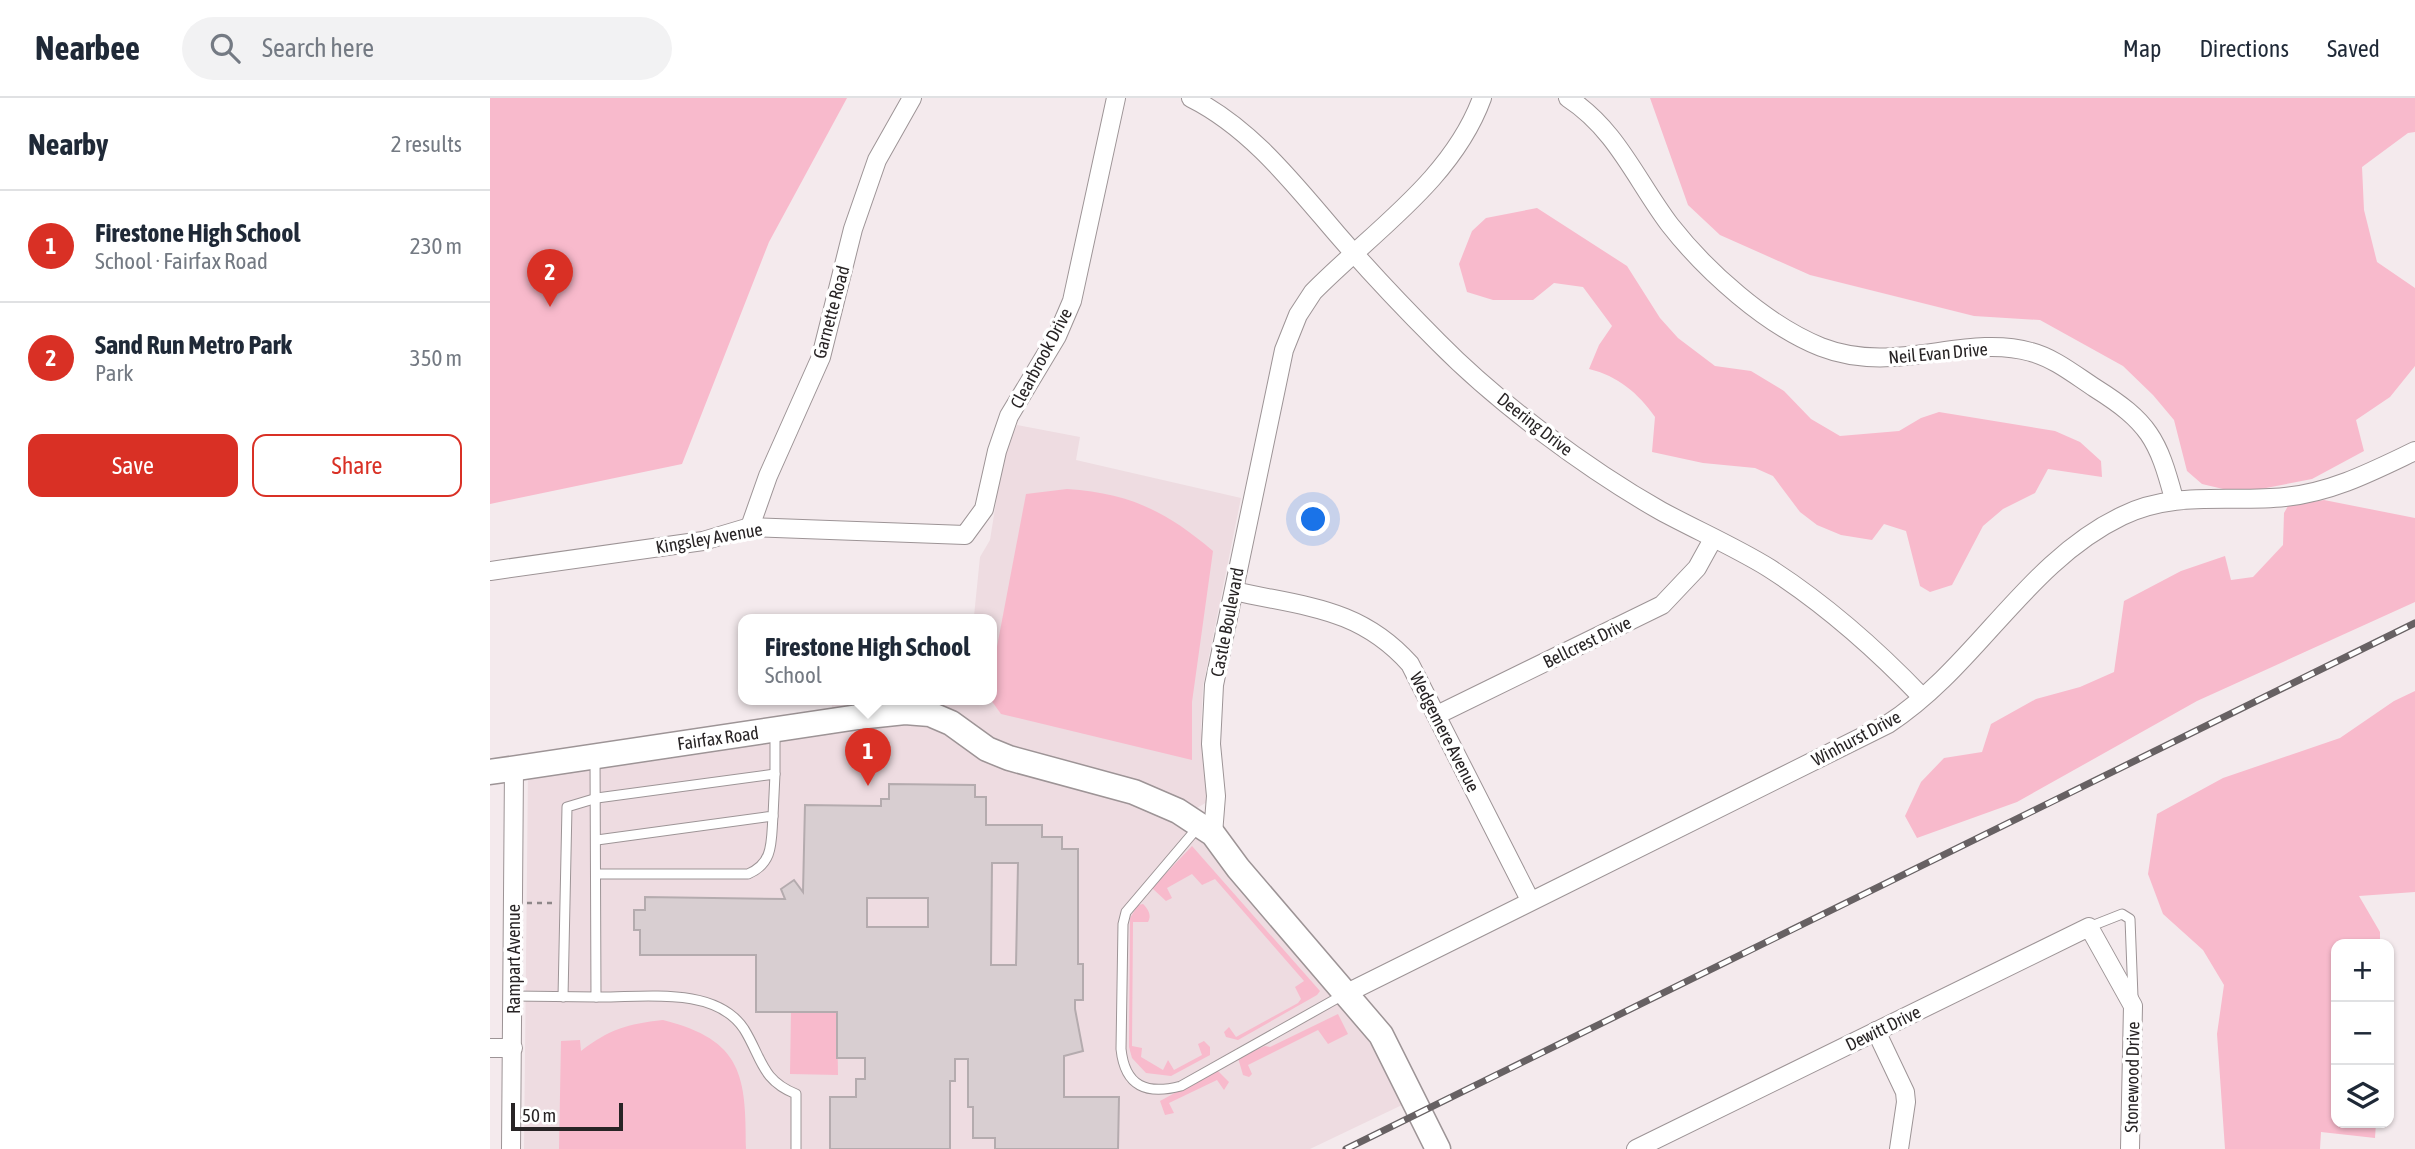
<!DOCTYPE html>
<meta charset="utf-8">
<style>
:root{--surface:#fff;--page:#f2f2f3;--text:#1f2937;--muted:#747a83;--line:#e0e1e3;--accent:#d93025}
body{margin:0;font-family:"Asap Condensed",sans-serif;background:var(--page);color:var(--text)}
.controls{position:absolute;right:21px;bottom:21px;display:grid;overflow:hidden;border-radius:14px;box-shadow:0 2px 5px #0004}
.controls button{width:63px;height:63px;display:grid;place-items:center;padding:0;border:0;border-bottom:2px solid var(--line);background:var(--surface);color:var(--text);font:35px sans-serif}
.scale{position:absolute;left:21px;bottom:18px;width:112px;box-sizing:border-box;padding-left:7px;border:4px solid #282425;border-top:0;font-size:19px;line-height:24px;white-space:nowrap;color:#282425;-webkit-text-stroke:5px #fff;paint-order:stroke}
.you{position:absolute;left:824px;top:422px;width:24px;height:24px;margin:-18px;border:5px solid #fff;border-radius:50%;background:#1a73e8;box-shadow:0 0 0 10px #1a73e833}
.badge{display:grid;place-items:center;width:46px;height:46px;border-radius:50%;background:var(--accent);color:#fff;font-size:23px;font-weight:700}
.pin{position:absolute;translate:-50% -58px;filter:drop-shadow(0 2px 4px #0008)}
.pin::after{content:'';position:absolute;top:37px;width:24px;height:21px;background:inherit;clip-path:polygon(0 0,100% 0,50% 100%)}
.popup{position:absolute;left:248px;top:516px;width:259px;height:91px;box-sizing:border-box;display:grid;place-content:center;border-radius:14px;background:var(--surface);filter:drop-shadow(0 2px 5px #0005);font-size:23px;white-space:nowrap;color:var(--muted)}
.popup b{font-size:26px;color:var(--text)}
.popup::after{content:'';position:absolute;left:50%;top:100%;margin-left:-14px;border:14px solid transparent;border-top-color:var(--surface)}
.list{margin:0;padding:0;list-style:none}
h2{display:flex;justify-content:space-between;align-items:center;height:91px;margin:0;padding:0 28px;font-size:30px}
h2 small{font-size:23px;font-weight:400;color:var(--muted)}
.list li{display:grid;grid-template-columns:46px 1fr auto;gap:21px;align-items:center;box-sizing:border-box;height:112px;padding:0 28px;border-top:2px solid var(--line)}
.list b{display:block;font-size:26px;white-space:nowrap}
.list p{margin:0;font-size:23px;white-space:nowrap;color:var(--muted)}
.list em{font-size:23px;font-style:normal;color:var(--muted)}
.actions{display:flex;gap:14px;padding:21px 28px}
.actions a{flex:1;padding:16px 0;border:2px solid var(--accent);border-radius:14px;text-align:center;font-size:24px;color:var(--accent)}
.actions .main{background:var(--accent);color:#fff}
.icon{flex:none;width:38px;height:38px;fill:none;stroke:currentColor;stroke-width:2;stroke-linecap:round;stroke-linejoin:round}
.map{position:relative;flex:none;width:1925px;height:1051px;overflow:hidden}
header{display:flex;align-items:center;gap:42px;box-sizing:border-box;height:98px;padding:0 35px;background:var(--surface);border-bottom:2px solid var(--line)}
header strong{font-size:33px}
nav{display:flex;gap:38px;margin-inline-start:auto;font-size:24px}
.search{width:490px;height:63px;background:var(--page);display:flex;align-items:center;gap:18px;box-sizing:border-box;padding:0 24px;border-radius:38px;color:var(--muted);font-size:26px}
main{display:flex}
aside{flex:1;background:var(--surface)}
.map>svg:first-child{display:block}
</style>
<header>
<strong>Nearbee</strong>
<div class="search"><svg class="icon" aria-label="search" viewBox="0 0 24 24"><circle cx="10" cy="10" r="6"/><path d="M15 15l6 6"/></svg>Search here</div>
<nav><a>Map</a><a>Directions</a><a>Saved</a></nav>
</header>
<main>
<aside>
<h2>Nearby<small>2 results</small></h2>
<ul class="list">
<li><span class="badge">1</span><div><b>Firestone High School</b><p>School · Fairfax Road</p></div><em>230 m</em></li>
<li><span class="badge">2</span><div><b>Sand Run Metro Park</b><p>Park</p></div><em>350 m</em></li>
</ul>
<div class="actions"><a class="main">Save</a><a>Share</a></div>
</aside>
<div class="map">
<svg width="1925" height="1051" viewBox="0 0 1925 1051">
<rect width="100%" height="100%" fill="#f4eaed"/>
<polygon fill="#eedce1" points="527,327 590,339 586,362 751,400 713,588 711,630 719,696 717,704 707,710 713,744 866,918 912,1007 820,1051 34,1051 38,675 345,632 341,602 502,602 502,522 385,522 484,518 490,459 500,442 514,354"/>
<g fill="#f8bacc">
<polygon points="0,0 357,0 279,144 192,366 0,406"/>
<polygon points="1160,0 1925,0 1925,34 1918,35 1872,69 1874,112 1887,164 1925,190 1925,268 1900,299 1866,322 1874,353 1822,381 1750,395 1712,386 1697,373 1684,322 1663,297 1633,268 1550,222 1484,218 1320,177 1230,137 1198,107"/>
<path d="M 1047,110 L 1137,168 L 1170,220 L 1188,240 L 1225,268 L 1261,273 L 1294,293 L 1321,321 L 1350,338 L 1409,333 L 1431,320 L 1449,314 L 1565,333 L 1590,344 L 1611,363 L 1612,379 L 1558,371 L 1545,395 L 1513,411 L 1493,428 L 1462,487 L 1440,494 L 1430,488 L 1416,433 L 1394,426 L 1382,442 L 1351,437 L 1327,427 L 1310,414 L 1283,378 L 1265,370 L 1213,365 L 1162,354 L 1165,319 C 1148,295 1128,278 1099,271 L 1109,247 L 1122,228 L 1093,189 L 1064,185 L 1043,202 L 1003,202 L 977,194 L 969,166 L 982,133 L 996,120 Z"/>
<path d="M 577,391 C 639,395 676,413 723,453 L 702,604 L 702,662 L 511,616 L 501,602 L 502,575 L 536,396 Z"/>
<polygon points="1834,402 1925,420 1925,504 1707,603 1527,704 1427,740 1415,718 1431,684 1454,660 1492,654 1501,626 1546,601 1590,589 1624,574 1634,503 1691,473 1735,458 1741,482 1763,479 1793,447 1794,415 1798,408"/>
<polygon points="1925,593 1925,794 1869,798 1890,834 1890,846 1846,846 1846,1025 1886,1025 1885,1040 1831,1034 1830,1051 1735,1051 1727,936 1734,887 1713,852 1673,816 1658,776 1667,716 1733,680 1850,640 1904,603"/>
<polygon points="702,748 830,893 827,897 748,942 736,939 734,934 739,929 746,939 808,905 811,901 805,889 814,883 725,781 712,787 702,776 677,790 682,800 676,803 662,790"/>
<path d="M 653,806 C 658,811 662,817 658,824 L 643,824 L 642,948 L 652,950 L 651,959 L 673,972 L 678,962 L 684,972 L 712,957 L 708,946 L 714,943 L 720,949 L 720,957 L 681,978 L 656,975 L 642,960 L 639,949 L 640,820 L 648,807 Z"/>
<polygon points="301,914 347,914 348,977 300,976"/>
<polygon points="848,916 858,936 838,946 828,932 758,967 762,976 759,979 753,977 748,960 775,948 780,949"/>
<path d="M 173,922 C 253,942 256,978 256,1051 L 69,1051 L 71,943 L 90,942 L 91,953 C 120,931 137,926 173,922 Z"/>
<polygon points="727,972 739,984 734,992 727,982 679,1005 684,1015 675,1017 670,1003"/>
</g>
<path fill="#d8ced1" stroke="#b4abae" stroke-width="2" fill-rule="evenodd" d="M 399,686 L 485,687 L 485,699 L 496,699 L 496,727 L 552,727 L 552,739 L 572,739 L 572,751 L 588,751 L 588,866 L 593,866 L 593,902 L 585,902 L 585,911 L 593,953 L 574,958 L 574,999 L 629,999 L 628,1051 L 505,1051 L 505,1040 L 483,1040 L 483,1009 L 478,1009 L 478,961 L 465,961 L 465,983 L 460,983 L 460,1051 L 340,1051 L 340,999 L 366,999 L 366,981 L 375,981 L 375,960 L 347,960 L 347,914 L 266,914 L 266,857 L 150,857 L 150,832 L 144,832 L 144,812 L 155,812 L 155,799 L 295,801 L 291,791 L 304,782 L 313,794 L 315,707 L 391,708 L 391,701 L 399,701 ZM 502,765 L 528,765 L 526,867 L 501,867 ZM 377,800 L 438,800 L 438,829 L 377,829 Z"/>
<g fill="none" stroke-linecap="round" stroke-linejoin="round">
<defs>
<g id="lane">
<polyline points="285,676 285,632"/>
<path d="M 709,728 L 636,814 L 633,826 L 631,951 C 635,989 657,997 691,988 L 853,897"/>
<path d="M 107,776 L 258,776 C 284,765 281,744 283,718"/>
<polyline points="1599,829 1632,816 1640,821 1643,899"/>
<polyline points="23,898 106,899 105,659"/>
<polyline points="73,899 77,709 107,700 285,676 283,718 107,742"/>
<path d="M 106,899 C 151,900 225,887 254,931 C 272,960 271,982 306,996 L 306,1051"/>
</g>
<g id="street">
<path d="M 701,0 C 761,30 804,86 847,136 C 879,173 913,209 948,244 C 1008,305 1097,371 1171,413 C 1206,432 1245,449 1279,470 C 1335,506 1386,551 1432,599"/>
<path d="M 1078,0 C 1127,32 1146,82 1180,127 C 1216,173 1276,227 1331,249 C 1405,278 1475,235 1541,254 C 1564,260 1585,277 1605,290 C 1659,324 1668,341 1684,401"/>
<polyline points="260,429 278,378 331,259 363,131 387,62 422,0"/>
<polyline points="0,473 213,443 260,429 475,437 494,411 507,353 519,318 567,238 582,203 626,0"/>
<path d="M 744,493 C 814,509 869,509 920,566 L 1040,802"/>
<polyline points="947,617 1172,507 1207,470 1223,441"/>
<path d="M 723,736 L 726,698 L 721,646 L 724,587 L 794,252 L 808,217 L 823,194 C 882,134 962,82 992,0"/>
<path d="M 857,895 L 1398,626 C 1486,569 1536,464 1632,418 C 1685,392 1739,405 1795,399 C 1843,394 1883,373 1925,353"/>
<polyline points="1386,933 1415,994 1416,1004 1409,1051"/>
<polyline points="0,950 23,950"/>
<polyline points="21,1051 24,670"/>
<polyline points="1146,1051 1599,829 1643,908 1640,1051"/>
</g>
<polyline id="secondary" points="0,674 368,619 415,614 440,616 461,625 497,651 519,660 644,694 688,713 723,736 748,770 891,937 948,1051"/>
</defs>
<use href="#lane" stroke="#9d9496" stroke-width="11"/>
<use href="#street" stroke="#9d9496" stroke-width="20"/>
<use href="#secondary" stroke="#9d9496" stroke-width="27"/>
<polyline stroke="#8e8789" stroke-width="2.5" stroke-dasharray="5 5" stroke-linecap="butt" points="37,805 62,805"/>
<use href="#lane" stroke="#fff" stroke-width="9"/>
<use href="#street" stroke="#fff" stroke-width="18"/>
<use href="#secondary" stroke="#fff" stroke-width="24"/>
<defs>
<polyline id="rail" points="856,1051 1925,525"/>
</defs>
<use href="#rail" stroke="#676163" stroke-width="7"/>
<use href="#rail" stroke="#fff" stroke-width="4.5" stroke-dasharray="13" stroke-linecap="butt"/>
</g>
<g text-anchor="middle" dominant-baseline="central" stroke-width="7" stroke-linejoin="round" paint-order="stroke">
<g font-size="18" fill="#282425" stroke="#fff">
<text transform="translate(341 214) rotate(-75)">Garnette Road</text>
<text transform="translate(1448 255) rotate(-5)">Neil Evan Drive</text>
<text transform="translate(551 260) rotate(-62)">Clearbrook Drive</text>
<text transform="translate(1045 326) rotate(38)">Deering Drive</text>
<text transform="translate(219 440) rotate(-10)">Kingsley Avenue</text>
<text transform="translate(737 524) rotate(-79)">Castle Boulevard</text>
<text transform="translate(1097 544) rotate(-26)">Bellcrest Drive</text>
<text transform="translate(955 634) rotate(63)">Wedgemere Avenue</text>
<text transform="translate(228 640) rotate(-8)">Fairfax Road</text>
<text transform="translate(1366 640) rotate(-28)">Winhurst Drive</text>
<text transform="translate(23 861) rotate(-90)">Rampart Avenue</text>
<text transform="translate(1393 930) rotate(-26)">Dewitt Drive</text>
<text transform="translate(1642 979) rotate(-89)">Stonewood Drive</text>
</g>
</g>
</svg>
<div class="controls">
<button>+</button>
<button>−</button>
<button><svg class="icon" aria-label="layers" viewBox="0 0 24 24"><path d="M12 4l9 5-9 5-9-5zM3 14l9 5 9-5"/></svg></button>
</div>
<div class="scale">50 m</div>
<div class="you"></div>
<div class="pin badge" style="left:378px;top:688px">1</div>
<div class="popup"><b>Firestone High School</b>School</div>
<div class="pin badge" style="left:60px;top:209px">2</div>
</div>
</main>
